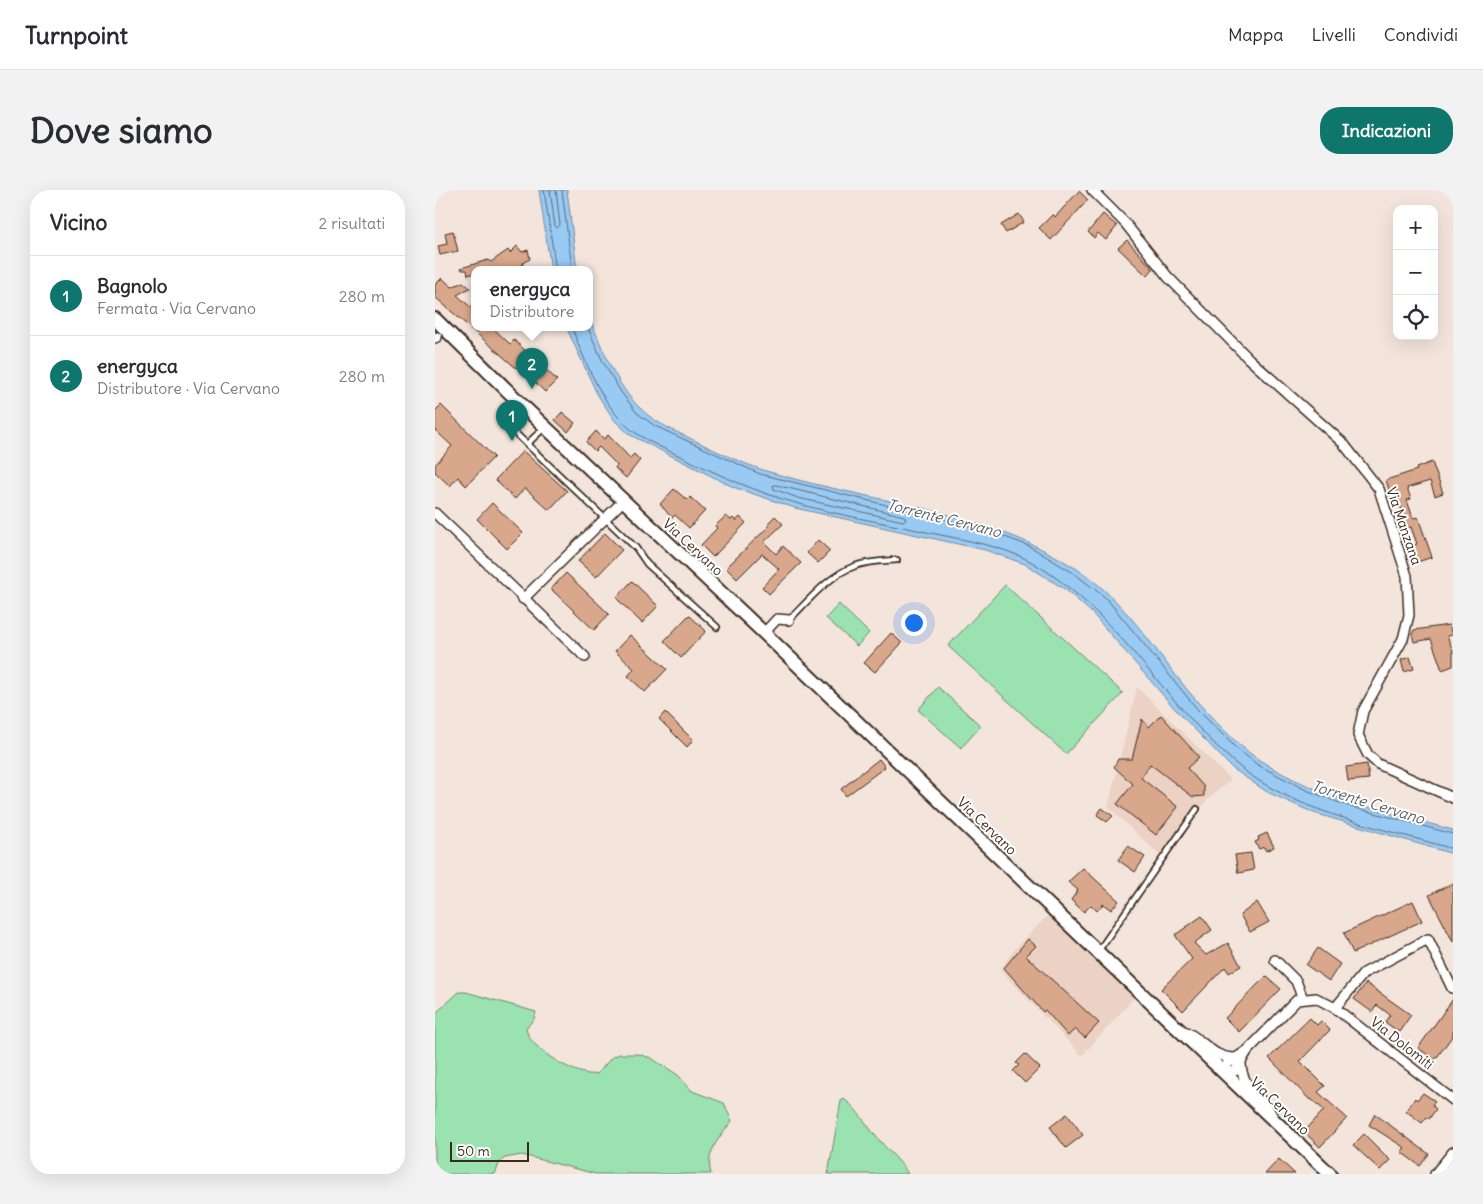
<!DOCTYPE html>
<html lang="it">
<meta charset="utf-8">
<style>
:root{--surface:#fff;--page:#f2f2f3;--text:#2b2b33;--muted:#7c7c81;--line:#e1e1e2;--accent:#0f766e}
body{margin:0;font-family:Delius,sans-serif;background:var(--page);color:var(--text)}
.controls{position:absolute;right:15px;top:15px;display:grid;overflow:hidden;border-radius:10px;box-shadow:0 5px 20px #0002}
.controls button{width:45px;height:45px;display:grid;place-items:center;padding:0;border:0;border-bottom:1px solid var(--line);background:var(--surface);color:var(--text);font:25px sans-serif}
.scale{position:absolute;left:15px;bottom:12px;width:79px;box-sizing:border-box;padding-left:5px;border:2px solid #3b2a1e;border-top:0;font-size:14px;line-height:18px;white-space:nowrap;color:#3b2a1e;-webkit-text-stroke:4px #fff;paint-order:stroke}
.you{position:absolute;left:478px;top:432px;width:18px;height:18px;margin:-12px;border:4px solid #fff;border-radius:50%;background:#1a73e8;box-shadow:0 0 0 8px #1a73e833}
.badge{display:grid;place-items:center;width:32px;height:32px;border-radius:50%;background:var(--accent);color:#fff;font-size:16px;font-weight:700}
.pin{position:absolute;translate:-50% -41px;filter:drop-shadow(0 1px 2px #0008)}
.pin::after{content:'';position:absolute;top:26px;width:18px;height:15px;background:inherit;clip-path:polygon(0 0,100% 0,50% 100%)}
.popup{position:absolute;left:36px;top:76px;width:122px;height:65px;box-sizing:border-box;display:grid;place-content:center;border-radius:10px;background:var(--surface);filter:drop-shadow(0 1px 4px #0005);font-size:16px;white-space:nowrap;color:var(--muted)}
.popup b{font-size:19px;color:var(--text)}
.popup::after{content:'';position:absolute;left:50%;top:100%;margin-left:-10px;border:10px solid transparent;border-top-color:var(--surface)}
.list{margin:0;padding:0;list-style:none}
h2{display:flex;justify-content:space-between;align-items:center;height:65px;margin:0;padding:0 20px;font-size:21px}
h2 small{font-size:16px;font-weight:400;color:var(--muted)}
.list li{display:grid;grid-template-columns:32px 1fr auto;gap:15px;align-items:center;box-sizing:border-box;height:80px;padding:0 20px;border-top:1px solid var(--line)}
.list b{display:block;font-size:19px;white-space:nowrap}
.list p{margin:0;font-size:16px;white-space:nowrap;color:var(--muted)}
.list em{font-size:16px;font-style:normal;color:var(--muted)}
.icon{flex:none;width:28px;height:28px;fill:none;stroke:currentColor;stroke-width:2;stroke-linecap:round;stroke-linejoin:round}
.map{position:relative;flex:none;width:1018px;height:984px;overflow:hidden;border-radius:20px}
header{display:flex;align-items:center;gap:30px;box-sizing:border-box;height:70px;padding:0 25px;background:var(--surface);border-bottom:1px solid var(--line)}
header strong{font-size:24px}
nav{display:flex;gap:28px;margin-inline-start:auto;font-size:18px}
.intro{display:flex;align-items:center;justify-content:space-between;box-sizing:border-box;height:120px;padding:0 30px}
h1{margin:0;font-size:35px}
.button{padding:12px 22px;border-radius:20px;background:var(--accent);color:#fff;font-size:18px;font-weight:700}
main{display:flex;gap:30px;padding:0 30px}
aside{flex:1;background:var(--surface);border-radius:20px;box-shadow:0 5px 20px #0002}
.map>svg:first-child{display:block}
</style>
<header>
<strong>Turnpoint</strong>
<nav><a>Mappa</a><a>Livelli</a><a>Condividi</a></nav>
</header>
<div class="intro"><h1>Dove siamo</h1><a class="button">Indicazioni</a></div>
<main>
<aside>
<h2>Vicino<small>2 risultati</small></h2>
<ul class="list">
<li><span class="badge">1</span><div><b>Bagnolo</b><p>Fermata · Via Cervano</p></div><em>280 m</em></li>
<li><span class="badge">2</span><div><b>energyca</b><p>Distributore · Via Cervano</p></div><em>280 m</em></li>
</ul>
</aside>
<div class="map">
<svg width="1018" height="984" viewBox="0 0 1018 984">
<rect width="100%" height="100%" fill="#f4e5dc"/>
<filter id="ink" filterUnits="userSpaceOnUse"><feTurbulence type="fractalNoise" baseFrequency=".02" numOctaves="2"/><feDisplacementMap in="SourceGraphic" scale="10" xChannelSelector="R" yChannelSelector="G"/><feConvolveMatrix kernelMatrix="1 2 1 2 8 2 1 2 1" color-interpolation-filters="sRGB"/></filter>
<g filter="url(#ink)">
<g fill="#ecd2c4">
<polygon points="702,497 796,590 774,608 744,647 731,671 673,617"/>
<polygon points="614,724 699,808 647,866 565,780 577,762"/>
</g>
<g fill="#9ae2b0" stroke="#6a8667">
<polygon points="570,395 688,503 631,564 513,456"/>
<polygon points="404,414 434,443 422,456 391,428"/>
<polygon points="503,497 546,536 526,558 483,520"/>
<path d="M 24,802 L 31,802 L 101,822 L 99,829 L 91,838 C 93,859 144,888 162,884 L 177,867 L 185,864 L 203,864 L 216,868 L 243,885 L 257,901 L 289,913 L 297,931 C 284,948 270,962 276,984 L 161,984 L 87,965 L 70,968 L 65,972 L 60,984 L 0,984 L 0,824 Z"/>
<path d="M 409,909 C 424,920 432,937 445,951 C 455,963 465,970 473,984 L 393,984 L 406,911 Z"/>
</g>
<g fill="#98caf4" stroke="#738a9e">
<polygon points="104,0 132,0 142,80 116,80"/>
<path d="M 155,129 C 168,160 181,195 206,219 C 222,235 245,243 265,253 C 285,263 307,273 328,280 C 434,313 546,317 642,379 C 695,413 726,472 768,518 C 786,537 804,557 826,571 C 884,608 952,622 1018,640 L 1018,664 L 879,623 L 832,602 L 797,578 L 739,518 L 657,423 L 631,400 L 590,374 L 550,360 L 360,318 L 298,297 L 195,245 L 180,231 L 162,204 L 134,143 L 132,138 L 154,138 Z"/>
</g>
<g fill="none" stroke-linecap="round" stroke-linejoin="round">
<g stroke="#606a74" stroke-width="1">
<polyline points="109,0 121,80"/>
<polyline points="115,0 120,36 122,38 125,35 121,0"/>
<polyline points="127,0 137,80"/>
<path d="M 137,138 C 148,167 163,204 184,228 C 200,247 226,257 247,267 C 284,285 321,302 361,313 C 402,325 445,332 487,341 C 522,349 563,354 595,371 C 681,420 727,510 800,573 C 856,622 948,638 1018,659"/>
<polyline points="153,138 168,172 186,202 202,223 220,236 325,284 512,330 557,342 594,356 640,384 671,408 763,520 801,558 823,575 871,600 913,616 1018,644"/>
<polygon points="341,295 469,326 471,329 468,331 363,308 339,299 338,296"/>
</g>
</g>
<g fill="#d9a78b" stroke="#3b2a1e">
<polygon points="644,1 653,10 616,50 604,38 618,24 620,27"/>
<polygon points="584,24 589,32 571,43 566,35"/>
<polygon points="668,24 682,36 671,50 663,43 659,48 653,42"/>
<polygon points="18,41 23,61 5,65 3,56 12,54 10,43"/>
<polygon points="692,50 718,79 712,86 683,58"/>
<polygon points="82,56 87,62 93,60 95,69 89,72 84,80 40,80 40,83 33,85 32,80 27,80 26,78 53,70 56,72 73,60 75,63"/>
<polygon points="7,88 17,97 28,92 35,98 22,105 40,121 40,138 58,138 75,154 79,150 122,190 110,202 83,176 81,178 0,107 0,95"/>
<polygon points="6,215 59,267 31,296 23,287 15,296 0,282 0,275 17,256 0,240 0,221"/>
<polygon points="127,222 140,233 133,242 120,230"/>
<polygon points="161,241 169,249 173,245 195,268 199,264 205,270 191,288 180,278 182,275 164,257 160,261 151,252"/>
<polygon points="88,261 132,301 114,320 90,298 80,309 60,290"/>
<polygon points="997,272 1008,303 1000,306 995,291 972,298 976,309 972,310 978,328 983,327 997,367 977,374 972,358 982,354 976,337 966,340 961,323 967,321 959,298 954,300 951,290 982,280 981,278"/>
<polygon points="239,299 252,310 255,307 270,321 254,338 240,325 237,328 225,314"/>
<polygon points="57,313 88,343 72,359 42,329"/>
<polygon points="291,326 296,330 298,328 301,331 305,327 311,333 278,367 266,355 282,338 280,336"/>
<polygon points="340,326 348,334 329,352 341,364 348,356 366,373 334,404 327,397 344,379 327,364 302,389 291,378 335,335 333,333"/>
<polygon points="170,343 187,360 161,387 143,371"/>
<polygon points="383,350 395,361 383,373 372,363"/>
<polygon points="131,383 174,424 159,440 116,399"/>
<polygon points="197,391 223,416 207,433 181,408"/>
<polygon points="254,425 271,441 246,468 229,451"/>
<polygon points="1014,435 1017,445 1012,446 1018,461 1018,476 1007,480 996,449 979,452 977,444 979,440"/>
<polygon points="456,443 467,453 440,482 429,473"/>
<polygon points="195,445 232,479 210,502 193,486 199,479 180,461"/>
<polygon points="975,467 979,479 969,482 966,470"/>
<polygon points="230,522 258,550 252,557 224,529"/>
<polygon points="726,525 764,567 752,578 769,597 769,606 758,607 715,574 706,588 743,617 721,645 682,614 698,594 679,577 683,569 697,569 707,529 714,537"/>
<polygon points="444,569 450,577 411,606 406,599"/>
<polygon points="932,574 934,589 913,591 911,577"/>
<polygon points="667,618 678,626 672,632 662,625"/>
<polygon points="832,643 839,657 831,661 829,657 824,659 820,652 824,650 823,647"/>
<polygon points="693,656 710,667 700,682 683,670"/>
<polygon points="816,663 819,680 803,683 800,665"/>
<polygon points="648,678 684,711 676,720 668,714 662,721 656,715 649,722 636,710 643,700 633,692"/>
<polygon points="1018,693 1018,752 994,705"/>
<polygon points="978,711 987,731 918,763 909,743"/>
<polygon points="822,712 834,732 815,742 805,725"/>
<polygon points="767,726 777,740 759,753 771,765 793,753 806,776 794,783 790,777 748,821 726,799 757,769 740,745"/>
<polygon points="593,749 601,756 591,766 664,833 650,848 640,839 633,846 610,820 608,822 569,778"/>
<polygon points="883,758 905,774 894,791 871,775"/>
<polygon points="831,786 846,799 804,842 790,828"/>
<polygon points="931,793 976,825 964,842 950,832 955,825 942,815 937,822 919,809"/>
<polygon points="1018,809 1018,845 1000,870 983,858"/>
<polygon points="875,828 882,835 886,831 895,840 865,871 890,896 883,902 912,928 885,957 869,942 889,920 876,909 875,910 834,868"/>
<polygon points="590,864 605,878 590,893 578,881 584,875 581,873"/>
<polygon points="988,903 1000,911 997,915 1001,919 994,929 992,927 987,933 971,921 980,908 982,910"/>
<polygon points="632,924 648,945 631,958 615,937"/>
<polygon points="940,924 994,964 985,976 966,962 970,958 934,935"/>
<polygon points="929,944 955,970 945,980 918,955"/>
<polygon points="844,969 860,984 830,984"/>
</g>
<g fill="none" stroke-linecap="round" stroke-linejoin="round">
<defs>
<g id="service">
<polyline points="86,216 75,229 76,239 201,358 212,374 282,437"/>
<polyline points="92,254 109,238"/>
<path d="M 354,430 C 373,411 394,385 420,376 C 433,371 449,371 462,370"/>
<polyline points="664,760 762,619"/>
</g>
<g id="minor">
<polyline points="657,0 690,33 733,87 814,169 908,253 944,299 972,386 974,425 968,449 928,521 923,545 933,565 943,574 1018,608"/>
<polyline points="0,148 2,147"/>
<polyline points="0,323 150,467"/>
<polyline points="88,409 188,311"/>
<polyline points="329,443 342,429 354,430"/>
<polyline points="840,770 861,791 868,809"/>
<polyline points="900,818 929,783 993,749 1017,798"/>
<path d="M 749,841 C 770,850 776,868 800,868"/>
<polyline points="813,860 800,881 789,884 792,874 813,860 862,810 881,808 900,818 1018,910"/>
<path d="M 806,874 C 807,899 826,904 837,925"/>
<polyline points="1005,978 1015,984"/>
<polyline points="1000,984 1018,962"/>
</g>
<polyline id="secondary" points="0,129 87,215 329,443 895,984"/>
</defs>
<use href="#service" stroke="#3b2a1e" stroke-width="8"/>
<use href="#minor" stroke="#3b2a1e" stroke-width="12"/>
<use href="#secondary" stroke="#3b2a1e" stroke-width="16"/>
<use href="#service" stroke="#fff" stroke-width="4.5"/>
<use href="#minor" stroke="#fff" stroke-width="9"/>
<use href="#secondary" stroke="#fff" stroke-width="12"/>
</g>
</g>
<g text-anchor="middle" dominant-baseline="central" stroke-width="4" stroke-linejoin="round" paint-order="stroke">
<g font-size="14" fill="#3b2a1e" stroke="#fff">
<text transform="translate(969 336) rotate(71)">Via Manzana</text>
<text transform="translate(258 357) rotate(43)">Via Cervano</text>
<text transform="translate(552 636) rotate(44)">Via Cervano</text>
<text transform="translate(967 853) rotate(38)">Via Dolomiti</text>
<text transform="translate(845 916) rotate(44)">Via Cervano</text>
</g>
<g font-size="15" font-style="italic" fill="#575a5e" stroke="#fff">
<text transform="translate(509 328) rotate(14)">Torrente Cervano</text>
<text transform="translate(933 612) rotate(17)">Torrente Cervano</text>
</g>
</g>
</svg>
<div class="controls">
<button>+</button>
<button>−</button>
<button><svg class="icon" aria-label="locate" viewBox="0 0 24 24"><circle cx="12" cy="12" r="6"/><path d="M12 2v4M12 18v4M2 12h4M18 12h4"/></svg></button>
</div>
<div class="scale">50 m</div>
<div class="you"></div>
<div class="pin badge" style="left:77px;top:251px">1</div>
<div class="pin badge" style="left:97px;top:199px">2</div>
<div class="popup"><b>energyca</b>Distributore</div>
</div>
</main>
